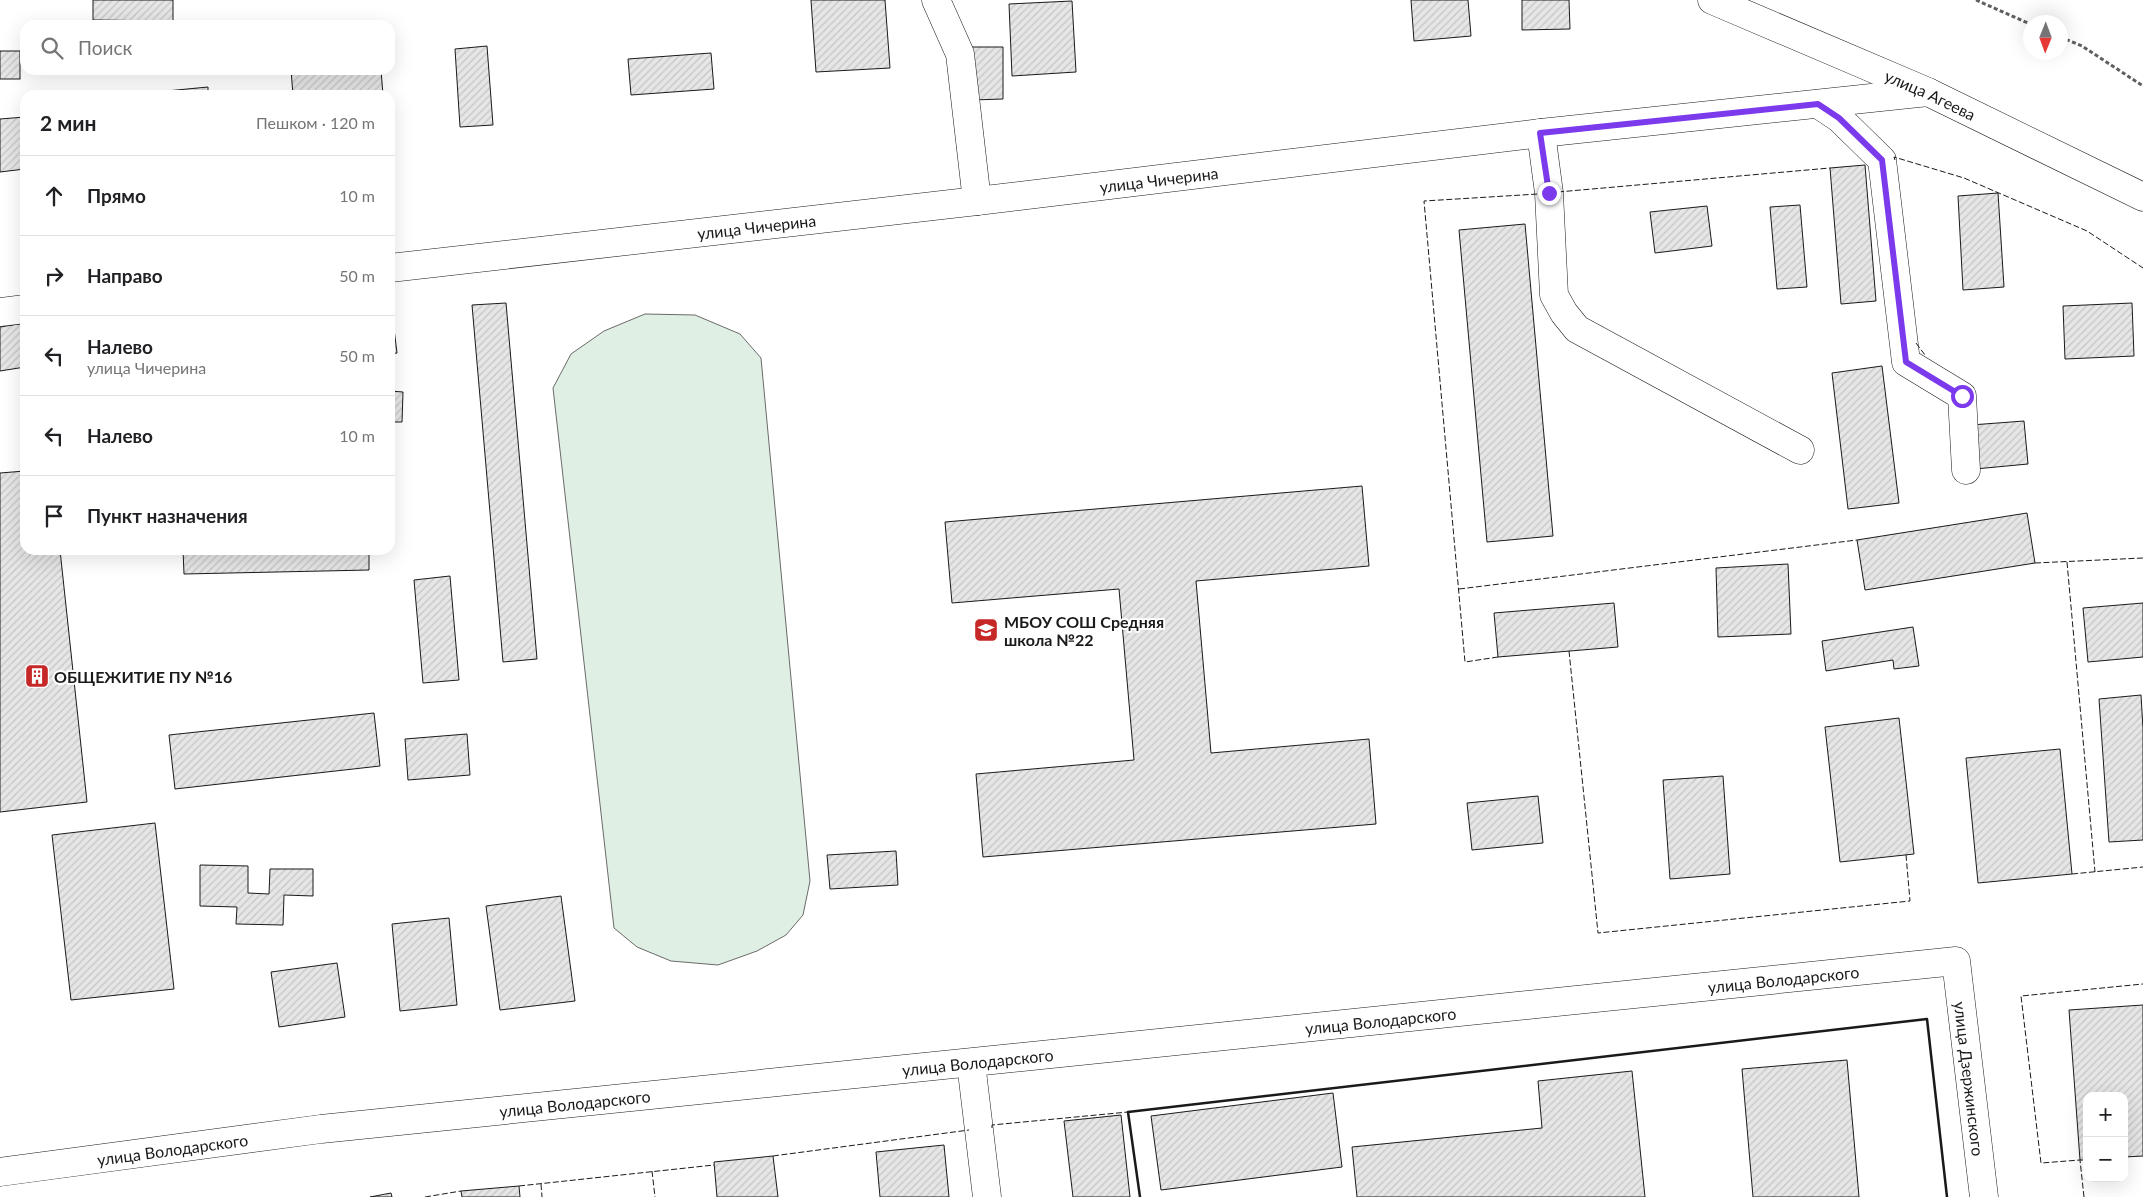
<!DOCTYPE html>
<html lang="ru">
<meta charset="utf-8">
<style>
:root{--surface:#fff;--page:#f6f6f6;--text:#202124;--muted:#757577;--line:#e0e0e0}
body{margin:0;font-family:Lato,sans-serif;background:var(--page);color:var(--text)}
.controls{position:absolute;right:15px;bottom:15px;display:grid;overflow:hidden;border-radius:10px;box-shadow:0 5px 20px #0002}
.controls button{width:45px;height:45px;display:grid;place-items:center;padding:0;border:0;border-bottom:1px solid var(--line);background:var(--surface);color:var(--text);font:25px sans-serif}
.compass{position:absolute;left:2023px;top:15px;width:45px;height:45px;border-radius:50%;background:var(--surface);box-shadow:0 5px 20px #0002;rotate:181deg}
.stop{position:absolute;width:15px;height:15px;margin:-11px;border:4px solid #7c3aed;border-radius:50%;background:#fff}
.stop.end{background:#7c3aed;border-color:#fff;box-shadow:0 1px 5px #0008}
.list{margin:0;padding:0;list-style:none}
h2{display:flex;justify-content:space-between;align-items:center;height:65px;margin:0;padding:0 20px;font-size:21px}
h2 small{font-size:16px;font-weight:400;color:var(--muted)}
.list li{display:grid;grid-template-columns:32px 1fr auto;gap:15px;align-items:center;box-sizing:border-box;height:80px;padding:0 20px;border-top:1px solid var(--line)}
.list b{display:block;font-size:19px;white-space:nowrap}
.list p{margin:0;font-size:16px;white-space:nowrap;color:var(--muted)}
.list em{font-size:16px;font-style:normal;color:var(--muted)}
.icon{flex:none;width:28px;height:28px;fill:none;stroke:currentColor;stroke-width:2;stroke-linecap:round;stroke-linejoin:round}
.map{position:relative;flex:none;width:2143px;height:1197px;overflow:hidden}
.search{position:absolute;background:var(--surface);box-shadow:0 5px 20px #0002;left:20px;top:20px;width:375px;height:55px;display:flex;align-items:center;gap:12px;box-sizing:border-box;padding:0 18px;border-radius:15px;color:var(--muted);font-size:19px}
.panel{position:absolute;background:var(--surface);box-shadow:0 5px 20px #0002;left:20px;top:90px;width:375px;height:465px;border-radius:15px}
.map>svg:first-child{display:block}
</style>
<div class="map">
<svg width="2143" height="1197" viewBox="0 0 2143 1197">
<defs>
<pattern id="building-hatch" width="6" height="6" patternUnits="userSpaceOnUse" patternTransform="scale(1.25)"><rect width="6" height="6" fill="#e6e6e6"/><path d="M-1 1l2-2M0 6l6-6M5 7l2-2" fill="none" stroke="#c5c5c5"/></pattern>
</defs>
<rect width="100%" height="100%" fill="#fff"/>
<polygon fill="#e0efe3" stroke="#6a6a6a" points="645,314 695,315 740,334 761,358 810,881 803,915 786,935 757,951 718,965 671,961 637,947 614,928 553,388 571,354 604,331"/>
<g fill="url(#building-hatch)" stroke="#1a1a1a">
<polygon points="93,0 173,0 173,21 93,20"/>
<polygon points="811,0 885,0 890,68 816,72"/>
<polygon points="1411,0 1468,0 1471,36 1414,41"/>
<polygon points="1522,0 1569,0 1570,29 1522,30"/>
<polygon points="1072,1 1076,72 1012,76 1009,4"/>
<polygon points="487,46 493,125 460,127 455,49"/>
<polygon points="971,47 1003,47 1003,99 972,100"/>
<rect x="0" y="51" width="20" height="28"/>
<polygon points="711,53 714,89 631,95 628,59"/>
<polygon points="291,70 381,70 383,95 293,95"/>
<polygon points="208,87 208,95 125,95"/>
<polygon points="25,117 25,169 0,172 0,119"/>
<polygon points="1865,165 1876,301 1841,304 1830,168"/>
<polygon points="1998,193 2004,287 1963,290 1958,196"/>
<polygon points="1800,205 1807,287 1777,289 1770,207"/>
<polygon points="1707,206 1712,246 1655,253 1650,212"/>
<polygon points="1525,224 1553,536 1487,542 1459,230"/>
<polygon points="390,297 397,353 390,354"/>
<polygon points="506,303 537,659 503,662 472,305"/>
<polygon points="2132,303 2134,356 2065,359 2063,306"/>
<polygon points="25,323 25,367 0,371 0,327"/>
<polygon points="1882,366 1899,503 1848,509 1832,373"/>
<polygon points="390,391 403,392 402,422 390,422"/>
<polygon points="2024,421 2028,464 1975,469 1971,425"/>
<polygon points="25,471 25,550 60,550 87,802 0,812 0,473"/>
<polygon points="1362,486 1369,566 1196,581 1211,753 1369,739 1376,824 983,857 976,774 1134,760 1119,589 952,603 945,522"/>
<polygon points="2027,513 2035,563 1865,590 1857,540"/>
<polygon points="183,550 369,550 369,570 184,574"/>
<polygon points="1788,564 1791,634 1718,637 1716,568"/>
<polygon points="450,576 459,680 423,683 414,580"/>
<polygon points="1614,603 1618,647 1498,657 1494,613"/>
<polygon points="2143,603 2143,657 2088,662 2083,608"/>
<polygon points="1913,627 1919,666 1894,669 1893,660 1826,671 1822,641"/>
<polygon points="2141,695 2143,729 2143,840 2109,842 2099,699"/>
<polygon points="374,713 380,766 175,789 169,735"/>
<polygon points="1899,718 1914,854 1840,862 1825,727"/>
<polygon points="467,734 470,775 408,780 405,739"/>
<polygon points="2060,749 2072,874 1978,883 1966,758"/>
<polygon points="1723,776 1730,874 1670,879 1663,780"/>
<polygon points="1538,796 1543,843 1472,850 1467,803"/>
<polygon points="155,823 174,989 71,1000 52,835"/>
<polygon points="896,851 898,885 830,889 827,855"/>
<polygon points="200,865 248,866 248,893 269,894 270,869 313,869 313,896 284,895 283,925 236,924 237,907 200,906"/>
<polygon points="561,896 575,1001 500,1010 486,906"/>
<polygon points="449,918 457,1005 400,1011 392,924"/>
<polygon points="337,963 345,1017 279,1027 271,972"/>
<polygon points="2143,1005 2143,1156 2124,1157 2124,1096 2087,1096 2087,1160 2080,1160 2069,1010"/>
<polygon points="1847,1060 1859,1197 1753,1197 1742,1069"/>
<polygon points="1632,1071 1645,1197 1357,1197 1352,1147 1542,1128 1538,1081"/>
<polygon points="1333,1093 1342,1167 1161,1190 1151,1116"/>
<polygon points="1121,1115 1130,1197 1073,1197 1064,1121"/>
<polygon points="944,1145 949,1197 880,1197 876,1152"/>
<polygon points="773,1156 778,1197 717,1197 714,1162"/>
<polygon points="519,1186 520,1197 462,1197 461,1191"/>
<polygon points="391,1193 392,1197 370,1197"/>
</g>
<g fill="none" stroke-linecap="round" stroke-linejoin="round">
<defs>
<g id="minor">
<polyline points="936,0 960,54 977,201"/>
<polyline points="1818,104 1839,118 1882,160 1906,362 1962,396 1966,470"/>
<polyline points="1541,133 1549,193 1554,295 1564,313 1577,329 1800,450"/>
<polyline points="971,1063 987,1197"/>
<path id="s1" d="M 0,1172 L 321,1129 L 1956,961 L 1984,1197"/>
</g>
<g id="major">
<path id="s2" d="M 390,268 L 977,201 L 1541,133 L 1928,92"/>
<polyline points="0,312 25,309"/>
</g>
<g id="highway">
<path id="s3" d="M 1712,0 L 1928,92 L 2143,197"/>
</g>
</defs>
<use href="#minor" stroke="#1a1a1a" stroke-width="29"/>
<use href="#major" stroke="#1a1a1a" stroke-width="29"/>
<use href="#highway" stroke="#1a1a1a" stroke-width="29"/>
<g stroke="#5f5f5f" stroke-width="3" stroke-dasharray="4 2.5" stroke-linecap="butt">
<polyline points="1976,0 2030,24"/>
<polyline points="2060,37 2082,46 2143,86"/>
</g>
<use href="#minor" stroke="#fff" stroke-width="28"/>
<use href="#major" stroke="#fff" stroke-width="28"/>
<use href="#highway" stroke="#fff" stroke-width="28"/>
<g stroke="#1a1a1a" stroke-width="1" stroke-dasharray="6 2.5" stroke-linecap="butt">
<polyline points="1895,160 1894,157 1964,178 2087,231 2143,268"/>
<polyline points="1558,192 1830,168"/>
<polyline points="1916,343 1925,355"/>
<polyline points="2067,562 2095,872"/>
<polyline points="2035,563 2143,558"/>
<polyline points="1459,589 1857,540"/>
<polyline points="1569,651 1598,933 1910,901 1906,855"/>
<polyline points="1498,657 1465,662 1424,201 1538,194"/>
<polyline points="2072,874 2143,867"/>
<polyline points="992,1128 992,1125 1128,1112"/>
<polyline points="773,1156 969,1130"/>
<polyline points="652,1171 655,1197"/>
<polyline points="541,1184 542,1197"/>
<polyline points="519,1186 714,1165"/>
<polyline points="425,1197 461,1191"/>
<polyline points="2084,1197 2080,1160 2041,1163 2021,996 2143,984"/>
</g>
<polyline stroke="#1a1a1a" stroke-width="2.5" points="1140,1197 1128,1112 1927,1019 1947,1197"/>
</g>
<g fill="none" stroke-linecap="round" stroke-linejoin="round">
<polyline stroke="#7c3aed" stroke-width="6" points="1549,193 1540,133 1818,104 1839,118 1882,160 1906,362 1962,396"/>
</g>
<defs>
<symbol id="school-square" viewBox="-11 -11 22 22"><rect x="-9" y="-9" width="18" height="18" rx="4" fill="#c62828" stroke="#fff"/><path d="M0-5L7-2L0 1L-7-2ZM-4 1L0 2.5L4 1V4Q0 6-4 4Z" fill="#fff"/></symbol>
<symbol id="building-square" viewBox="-11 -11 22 22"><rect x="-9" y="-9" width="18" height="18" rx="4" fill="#c62828" stroke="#fff"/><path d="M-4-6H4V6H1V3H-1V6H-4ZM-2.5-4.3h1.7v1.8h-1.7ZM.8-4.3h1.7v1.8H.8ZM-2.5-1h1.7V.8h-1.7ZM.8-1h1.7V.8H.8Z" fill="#fff"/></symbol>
</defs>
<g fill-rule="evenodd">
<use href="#school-square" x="972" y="616" width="28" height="28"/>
<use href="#building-square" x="23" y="662" width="28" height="28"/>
</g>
<g text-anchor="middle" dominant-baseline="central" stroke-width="4" stroke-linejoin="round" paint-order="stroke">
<g font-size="16" fill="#1a1a1a" stroke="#fff">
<text stroke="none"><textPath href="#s3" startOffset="238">улица Агеева</textPath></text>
<text stroke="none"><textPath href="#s2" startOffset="774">улица Чичерина</textPath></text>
<text stroke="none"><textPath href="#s2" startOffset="369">улица Чичерина</textPath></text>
<text stroke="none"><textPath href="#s1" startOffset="1794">улица Володарского</textPath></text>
<text stroke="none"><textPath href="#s1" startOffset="1389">улица Володарского</textPath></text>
<text stroke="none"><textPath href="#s1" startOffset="984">улица Володарского</textPath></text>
<text stroke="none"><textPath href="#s1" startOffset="2086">улица Дзержинского</textPath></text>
<text stroke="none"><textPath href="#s1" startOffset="579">улица Володарского</textPath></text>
<text stroke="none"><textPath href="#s1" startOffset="174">улица Володарского</textPath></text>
</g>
<g font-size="16" font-weight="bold" fill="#1a1a1a" stroke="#fff" text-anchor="start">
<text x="1004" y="621">МБОУ СОШ Средняя<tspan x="1004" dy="18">школа №22</tspan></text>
<text x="54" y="676">ОБЩЕЖИТИЕ ПУ №16</text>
</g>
</g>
</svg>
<div class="controls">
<button>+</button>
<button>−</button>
</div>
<svg class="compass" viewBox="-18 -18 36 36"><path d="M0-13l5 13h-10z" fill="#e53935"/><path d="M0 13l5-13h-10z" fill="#757577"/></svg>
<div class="stop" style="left:1962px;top:396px"></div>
<div class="stop end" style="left:1549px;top:193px"></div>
<div class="search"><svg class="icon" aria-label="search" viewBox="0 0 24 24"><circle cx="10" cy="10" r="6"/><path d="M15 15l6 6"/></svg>Поиск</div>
<section class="panel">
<h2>2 мин<small>Пешком · 120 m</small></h2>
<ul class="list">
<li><svg class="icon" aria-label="ahead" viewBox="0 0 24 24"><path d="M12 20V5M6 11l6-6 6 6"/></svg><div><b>Прямо</b></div><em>10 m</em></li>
<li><svg class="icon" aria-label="right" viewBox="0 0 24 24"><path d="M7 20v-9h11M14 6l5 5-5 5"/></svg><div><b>Направо</b></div><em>50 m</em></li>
<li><svg class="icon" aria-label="left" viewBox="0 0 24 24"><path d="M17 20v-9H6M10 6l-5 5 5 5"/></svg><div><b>Налево</b><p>улица Чичерина</p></div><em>50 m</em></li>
<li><svg class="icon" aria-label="left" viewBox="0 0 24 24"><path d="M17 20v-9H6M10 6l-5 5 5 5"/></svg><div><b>Налево</b></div><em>10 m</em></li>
<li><svg class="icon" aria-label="arrive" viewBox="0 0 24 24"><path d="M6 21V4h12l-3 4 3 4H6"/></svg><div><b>Пункт назначения</b></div></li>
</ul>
</section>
</div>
